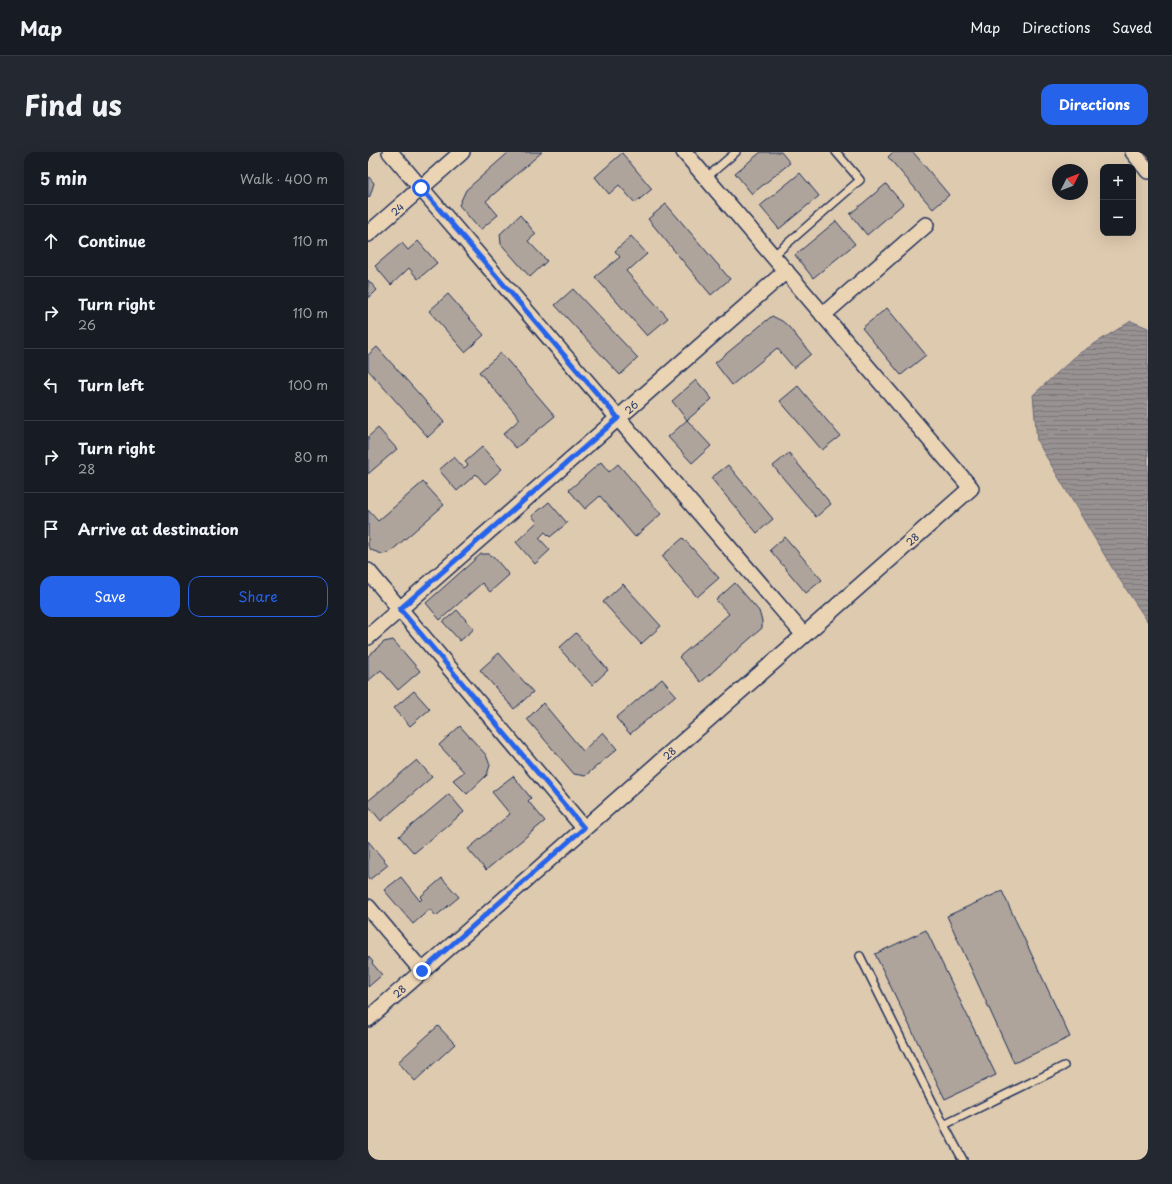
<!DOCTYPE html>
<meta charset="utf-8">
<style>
:root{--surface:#171b24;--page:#242831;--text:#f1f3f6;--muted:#9ea1a6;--line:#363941;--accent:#2563eb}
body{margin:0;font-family:"Playpen Sans",sans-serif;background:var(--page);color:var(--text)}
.controls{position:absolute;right:12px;top:12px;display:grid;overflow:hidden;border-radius:8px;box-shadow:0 4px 16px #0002}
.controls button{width:36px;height:36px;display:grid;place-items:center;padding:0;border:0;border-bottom:1px solid var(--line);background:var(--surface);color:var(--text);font:20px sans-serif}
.compass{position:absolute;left:684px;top:12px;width:36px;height:36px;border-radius:50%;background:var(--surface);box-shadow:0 4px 16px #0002;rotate:48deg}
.stop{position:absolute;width:12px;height:12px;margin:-9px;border:3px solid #2563eb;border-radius:50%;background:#fff}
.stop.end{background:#2563eb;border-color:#fff;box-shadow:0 1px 4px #0008}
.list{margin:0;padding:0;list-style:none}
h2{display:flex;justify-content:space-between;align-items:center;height:52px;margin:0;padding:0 16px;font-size:17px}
h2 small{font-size:13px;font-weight:400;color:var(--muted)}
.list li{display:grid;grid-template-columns:26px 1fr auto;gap:12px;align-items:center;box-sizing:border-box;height:72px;padding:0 16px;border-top:1px solid var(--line)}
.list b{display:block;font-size:15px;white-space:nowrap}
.list p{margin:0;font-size:13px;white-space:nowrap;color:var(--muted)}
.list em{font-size:13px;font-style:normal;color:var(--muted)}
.actions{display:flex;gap:8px;padding:12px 16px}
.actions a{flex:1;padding:9px 0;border:1px solid var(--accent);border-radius:12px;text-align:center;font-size:14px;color:var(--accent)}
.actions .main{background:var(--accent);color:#fff}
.icon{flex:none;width:22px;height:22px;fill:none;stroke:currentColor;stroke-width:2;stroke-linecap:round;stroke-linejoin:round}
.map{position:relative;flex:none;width:780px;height:1008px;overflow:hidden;border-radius:12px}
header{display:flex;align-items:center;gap:24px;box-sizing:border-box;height:56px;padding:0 20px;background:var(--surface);border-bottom:1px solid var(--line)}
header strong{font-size:19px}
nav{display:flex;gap:22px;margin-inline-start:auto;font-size:14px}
.intro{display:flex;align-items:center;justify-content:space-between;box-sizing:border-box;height:96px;padding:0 24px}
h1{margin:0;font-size:28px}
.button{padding:10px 18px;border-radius:12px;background:var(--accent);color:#fff;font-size:14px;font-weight:700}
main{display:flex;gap:24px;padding:0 24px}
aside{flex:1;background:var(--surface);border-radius:12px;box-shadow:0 4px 16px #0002}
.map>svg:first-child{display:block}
</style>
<header>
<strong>Map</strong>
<nav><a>Map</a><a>Directions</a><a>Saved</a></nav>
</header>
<div class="intro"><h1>Find us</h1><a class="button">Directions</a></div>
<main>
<aside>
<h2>5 min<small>Walk · 400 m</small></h2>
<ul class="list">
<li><svg class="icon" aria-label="ahead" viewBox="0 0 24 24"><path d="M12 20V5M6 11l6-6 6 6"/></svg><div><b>Continue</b></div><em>110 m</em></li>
<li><svg class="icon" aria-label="right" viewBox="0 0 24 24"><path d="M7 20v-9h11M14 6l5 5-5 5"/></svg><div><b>Turn right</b><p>26</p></div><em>110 m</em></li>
<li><svg class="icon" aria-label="left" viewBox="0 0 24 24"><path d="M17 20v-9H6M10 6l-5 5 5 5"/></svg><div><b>Turn left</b></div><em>100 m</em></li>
<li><svg class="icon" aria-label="right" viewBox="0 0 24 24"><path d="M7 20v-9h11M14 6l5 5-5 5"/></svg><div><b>Turn right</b><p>28</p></div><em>80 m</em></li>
<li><svg class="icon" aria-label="arrive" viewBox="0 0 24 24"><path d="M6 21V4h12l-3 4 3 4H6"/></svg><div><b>Arrive at destination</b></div></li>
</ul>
<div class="actions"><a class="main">Save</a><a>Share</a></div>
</aside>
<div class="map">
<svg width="780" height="1008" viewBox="0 0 780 1008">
<defs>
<pattern id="water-rules" width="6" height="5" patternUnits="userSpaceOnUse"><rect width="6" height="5" fill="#999292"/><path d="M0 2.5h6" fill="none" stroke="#7c787a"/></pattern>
</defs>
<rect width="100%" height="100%" fill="#decaaf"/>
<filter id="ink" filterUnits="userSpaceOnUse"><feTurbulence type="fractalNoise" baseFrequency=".025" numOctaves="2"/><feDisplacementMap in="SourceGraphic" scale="8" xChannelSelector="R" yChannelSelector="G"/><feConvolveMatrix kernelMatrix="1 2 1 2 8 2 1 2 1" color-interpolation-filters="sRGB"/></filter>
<g filter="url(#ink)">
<polygon fill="url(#water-rules)" stroke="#676a7d" points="763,169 780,176 780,470 746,419 669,289 665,243 710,202"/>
<g fill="#aea49b" stroke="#1b2f5e">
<polygon points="141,0 174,0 118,49 130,63 112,78 91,53 98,38"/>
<polygon points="393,0 413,0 422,11 384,42 367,21"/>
<polygon points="525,0 545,0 581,43 565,57 520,5"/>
<polygon points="254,1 284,37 267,51 251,33 241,42 227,25"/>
<polygon points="432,21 451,44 411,77 392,54"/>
<polygon points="0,24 6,31 2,44 0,46"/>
<polygon points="518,32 535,52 499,83 482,62"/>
<polygon points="298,52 362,127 343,143 280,67"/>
<polygon points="152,63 168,82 160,89 179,109 162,125 133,92 132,82"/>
<polygon points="468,69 487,92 445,126 427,103"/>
<polygon points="263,84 279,102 262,117 261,116 258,119 300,166 279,184 227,125 252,105 247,99"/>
<polygon points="50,89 69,111 50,127 41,116 23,133 7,114 34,91 40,98"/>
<polygon points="0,128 9,138 0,147"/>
<polygon points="205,137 270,206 252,223 187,153"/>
<polygon points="80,142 116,183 97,200 61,159"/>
<polygon points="519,156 558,203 533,223 494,176"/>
<polygon points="404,164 414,169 420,174 443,202 426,216 409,196 364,233 347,211"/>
<polygon points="9,195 76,270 60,285 0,218 0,203"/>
<polygon points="133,201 187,264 148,296 135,282 152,267 111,220"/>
<polygon points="328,228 344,247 319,268 304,249"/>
<polygon points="430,234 472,284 454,298 412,249"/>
<polygon points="319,268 343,294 324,311 300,285"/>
<polygon points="10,276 29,297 0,322 0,285"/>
<polygon points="114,295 134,317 117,332 108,322 89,339 71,318 86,305 96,316 100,313 97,310"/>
<polygon points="421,301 463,352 448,365 405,314"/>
<polygon points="233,310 241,320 250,312 293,362 267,385 232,344 217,357 201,338"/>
<polygon points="360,313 405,367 389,381 343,326"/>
<polygon points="55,330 76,353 21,401 14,402 3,398 0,394 0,358 10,369"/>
<polygon points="181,350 199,371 182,385 177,380 171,386 182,398 167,412 148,390 169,370 164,364"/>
<polygon points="417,385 454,428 438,441 402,398"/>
<polygon points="315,386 351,426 329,445 294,404"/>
<polygon points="113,402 121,402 126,405 141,423 122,440 114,431 72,468 58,451"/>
<polygon points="367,431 391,459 394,469 394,476 333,530 311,505 361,462 348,448"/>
<polygon points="255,432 293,474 273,492 235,450"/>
<polygon points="89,458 106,477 92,489 75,470"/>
<polygon points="208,481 240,518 224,533 191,496"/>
<polygon points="25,488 52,519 30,538 13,518 0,529 0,504 16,490"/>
<polygon points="131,501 165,540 146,557 112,518"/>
<polygon points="294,527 308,543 262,582 248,566"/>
<polygon points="46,539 62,557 42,574 26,556"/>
<polygon points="175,551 215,599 235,580 249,597 217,624 206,622 159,567"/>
<polygon points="92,574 118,603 122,613 119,623 99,642 85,628 96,620 71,593"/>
<polygon points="49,608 64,625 13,669 0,653 0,649"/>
<polygon points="145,624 163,646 160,649 177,669 118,718 100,697 142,662 124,640"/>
<polygon points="81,642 96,660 46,701 31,684"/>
<polygon points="0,689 20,713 1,728 0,727"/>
<polygon points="33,725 52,749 54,747 52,745 74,726 91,745 68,764 62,757 45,772 16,738"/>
<polygon points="634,739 702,885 646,911 579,764"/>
<polygon points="558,778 628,923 577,947 507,802"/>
<polygon points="0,804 5,810 4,811 14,823 0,835"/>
<polygon points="70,874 87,892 47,929 30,910"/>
</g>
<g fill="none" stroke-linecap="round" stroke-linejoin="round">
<defs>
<g id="lane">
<polyline points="338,26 368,0"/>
<polyline points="405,104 492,28 468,0"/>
<polyline points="492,804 576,973"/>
<polyline points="595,1008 576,973 696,914"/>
</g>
<g id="street">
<polyline points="22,0 436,483"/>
<polyline points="765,0 780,19"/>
<polyline points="0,82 94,0"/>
<polyline points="455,163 558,73"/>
<polyline points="0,419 216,676"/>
<polyline points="0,485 418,119"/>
<polyline points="0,755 54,819"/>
<polyline points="0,867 603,336 316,0"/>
</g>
</defs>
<use href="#lane" stroke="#1b2f5e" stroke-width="10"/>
<use href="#street" stroke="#1b2f5e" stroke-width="18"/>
<use href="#lane" stroke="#ebd4b4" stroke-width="7"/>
<use href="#street" stroke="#ebd4b4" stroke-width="15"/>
</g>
</g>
<g fill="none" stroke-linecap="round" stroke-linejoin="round" filter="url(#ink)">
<polyline stroke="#2563eb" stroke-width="5" points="53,36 250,266 32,457 216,676 54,819"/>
</g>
<g text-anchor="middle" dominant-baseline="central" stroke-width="4" stroke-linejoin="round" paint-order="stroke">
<g font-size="10" fill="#1b2f5e" stroke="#ebd4b4">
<text transform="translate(29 57) rotate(-41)">24</text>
<text transform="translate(263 255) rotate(-41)">26</text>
<text transform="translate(544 387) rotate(-41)">28</text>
<text transform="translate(301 601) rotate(-41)">28</text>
<text transform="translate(31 839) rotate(-41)">28</text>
</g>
</g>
</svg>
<div class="controls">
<button>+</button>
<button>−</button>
</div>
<svg class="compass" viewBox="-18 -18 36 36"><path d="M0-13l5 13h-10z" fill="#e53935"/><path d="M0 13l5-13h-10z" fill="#9ea1a6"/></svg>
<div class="stop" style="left:53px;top:36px"></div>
<div class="stop end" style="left:54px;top:819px"></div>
</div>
</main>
